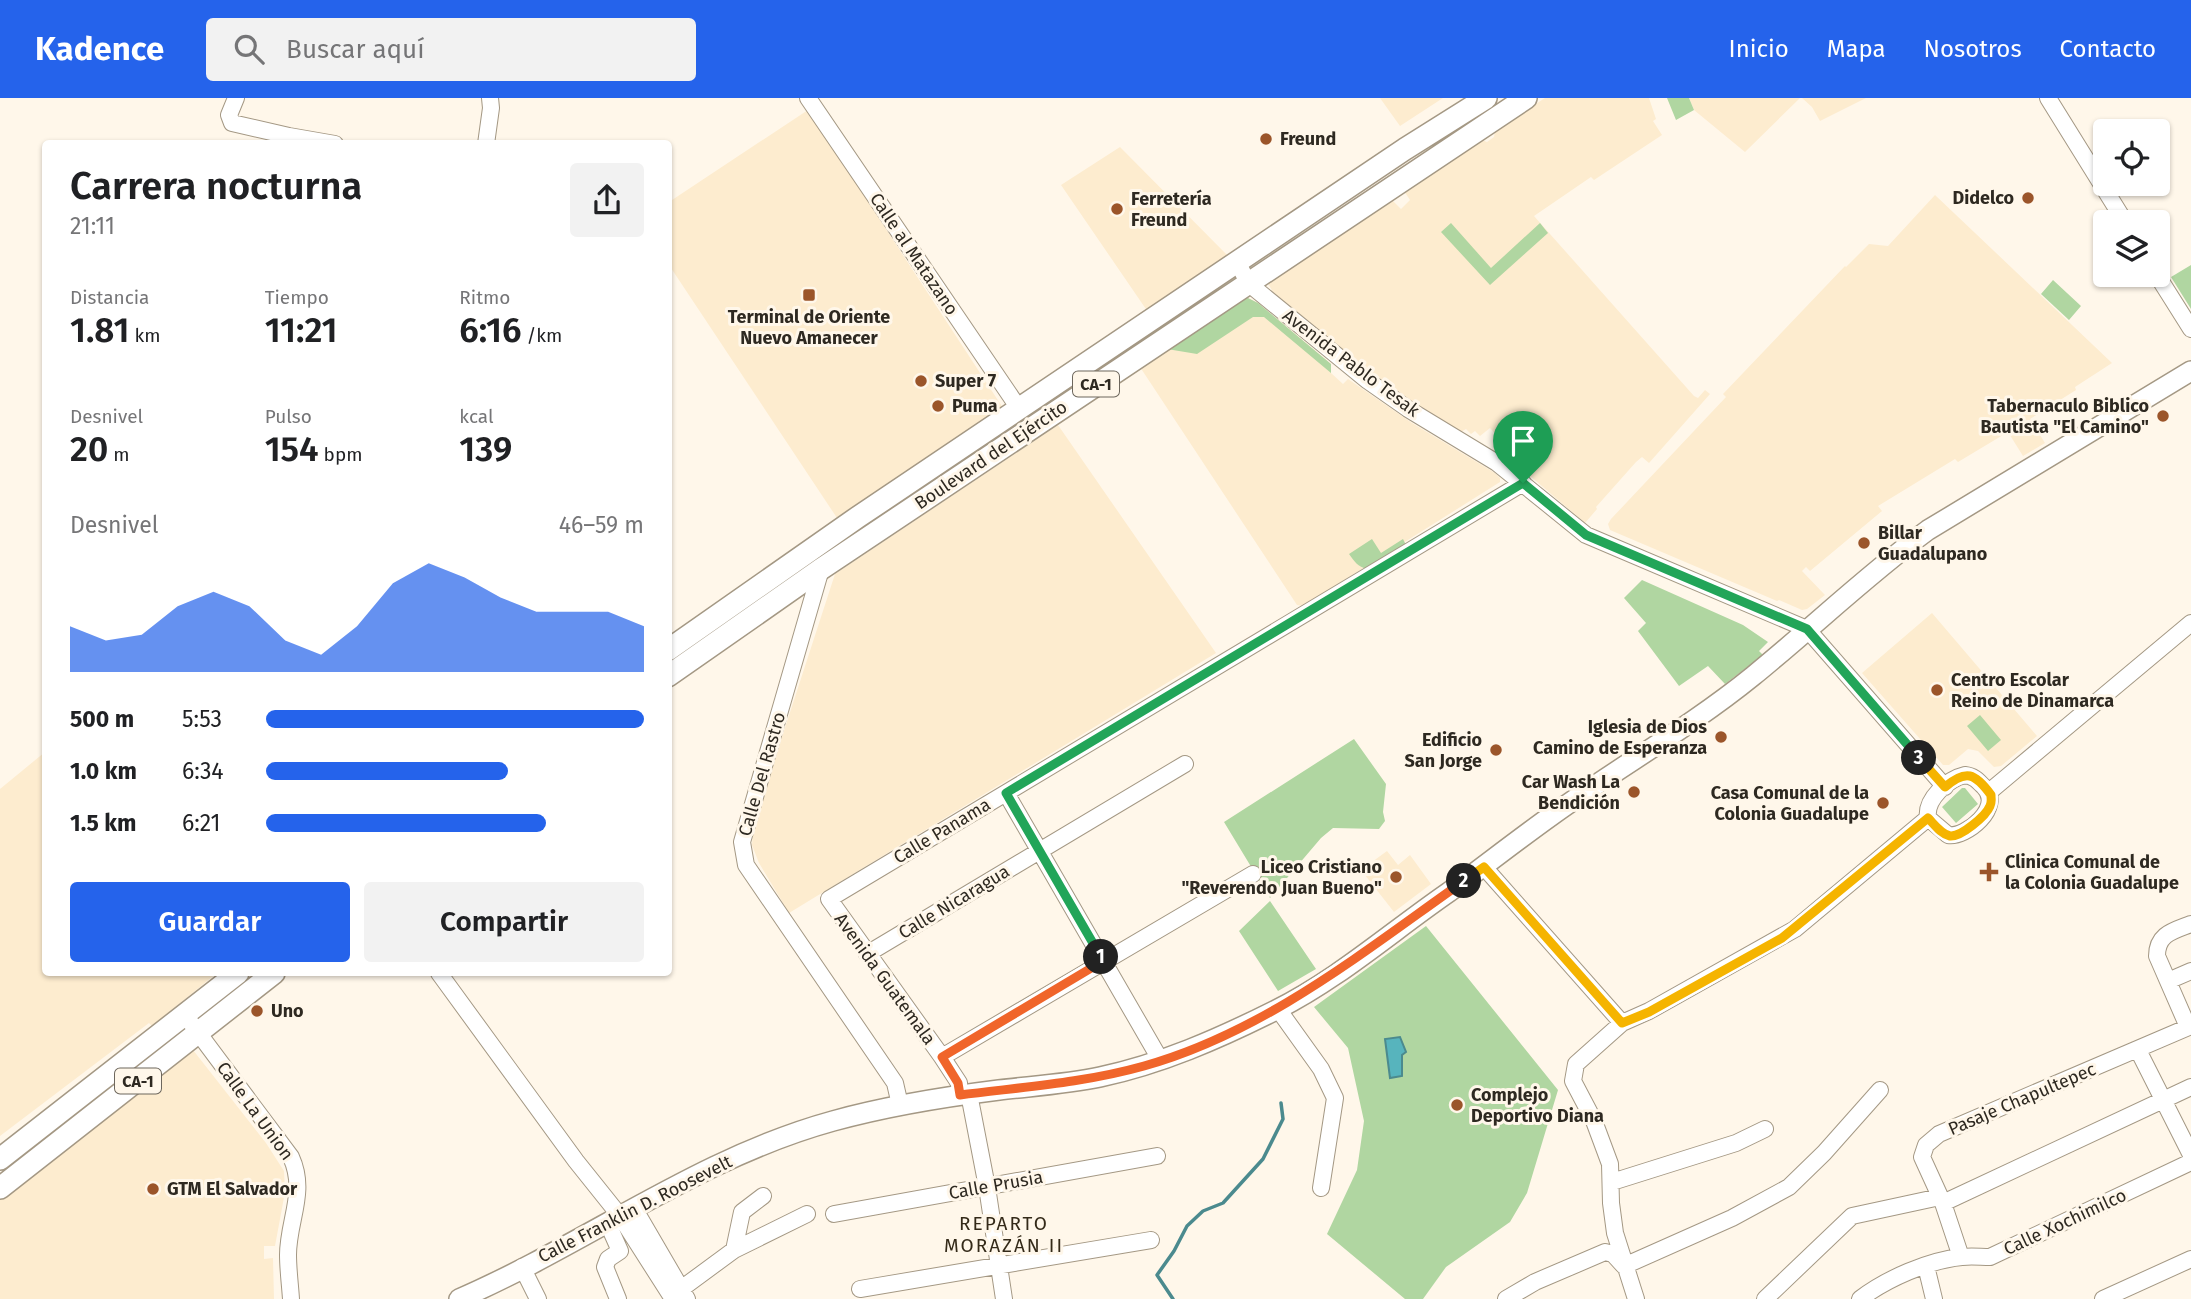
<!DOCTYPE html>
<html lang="es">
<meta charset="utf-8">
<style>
:root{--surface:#fff;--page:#f2f2f2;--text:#202124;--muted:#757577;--accent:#2563eb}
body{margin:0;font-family:"Fira Sans",sans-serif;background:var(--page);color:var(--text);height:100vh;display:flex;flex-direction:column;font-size:26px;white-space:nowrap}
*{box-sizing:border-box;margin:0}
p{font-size:23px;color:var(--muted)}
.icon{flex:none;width:38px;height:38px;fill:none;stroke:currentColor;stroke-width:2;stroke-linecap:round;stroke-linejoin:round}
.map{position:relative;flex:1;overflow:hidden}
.drawer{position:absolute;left:42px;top:42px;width:630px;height:836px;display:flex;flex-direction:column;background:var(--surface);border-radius:7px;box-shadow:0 2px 5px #0004}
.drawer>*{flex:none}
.fabs{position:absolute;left:2093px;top:21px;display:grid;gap:14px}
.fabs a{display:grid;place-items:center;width:77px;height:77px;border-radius:7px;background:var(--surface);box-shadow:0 2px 5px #0004;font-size:35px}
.pin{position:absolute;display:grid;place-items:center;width:60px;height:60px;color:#fff;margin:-72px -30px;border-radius:50% 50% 50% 0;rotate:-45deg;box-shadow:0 0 7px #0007}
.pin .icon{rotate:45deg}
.km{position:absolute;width:35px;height:35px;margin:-18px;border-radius:50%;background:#222;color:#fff;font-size:19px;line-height:35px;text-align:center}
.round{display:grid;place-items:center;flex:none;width:74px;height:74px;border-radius:7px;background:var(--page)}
.summary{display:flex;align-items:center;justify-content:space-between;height:119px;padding:0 28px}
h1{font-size:38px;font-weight:600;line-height:52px}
.figures{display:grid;grid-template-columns:repeat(3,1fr);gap:10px;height:119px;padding:7px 28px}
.figures div{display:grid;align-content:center}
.figures b{font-size:35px;font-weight:600}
.figures small{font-size:19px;font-weight:400}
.figures p{font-size:19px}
.chart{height:196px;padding:14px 28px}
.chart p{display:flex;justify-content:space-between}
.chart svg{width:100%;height:126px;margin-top:7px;fill:var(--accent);opacity:.7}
.primary-button{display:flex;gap:14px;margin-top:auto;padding:14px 28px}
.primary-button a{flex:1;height:80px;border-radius:7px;background:var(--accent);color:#fff;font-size:28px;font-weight:600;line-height:80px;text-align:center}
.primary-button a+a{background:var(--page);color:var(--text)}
ul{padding:0 28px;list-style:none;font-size:23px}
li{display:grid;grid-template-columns:112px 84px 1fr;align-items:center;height:52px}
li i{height:18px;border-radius:9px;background:var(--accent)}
header{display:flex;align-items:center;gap:42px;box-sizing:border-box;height:98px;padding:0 35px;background:var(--accent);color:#fff}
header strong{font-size:33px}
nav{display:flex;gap:38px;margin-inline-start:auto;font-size:24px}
.search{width:490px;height:63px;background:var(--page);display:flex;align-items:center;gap:18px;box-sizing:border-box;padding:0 24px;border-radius:7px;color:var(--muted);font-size:26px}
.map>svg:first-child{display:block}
.built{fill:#fdeccf}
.green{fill:#b0d6a1}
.water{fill:#57b4bd;stroke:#4b8a8e;stroke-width:2}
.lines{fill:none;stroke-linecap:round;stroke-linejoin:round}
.stream{stroke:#4b8a8e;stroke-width:3.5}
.minor-casing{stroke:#a49884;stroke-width:18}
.major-casing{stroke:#a49884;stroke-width:22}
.highway-casing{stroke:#a49884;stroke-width:24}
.minor{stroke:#fff;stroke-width:16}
.major{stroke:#fff;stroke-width:19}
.highway{stroke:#fff;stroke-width:21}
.split-1-casing{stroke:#fff;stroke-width:14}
.split-2-casing{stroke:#fff;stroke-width:14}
.split-3-casing{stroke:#fff;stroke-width:14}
.split-4-casing{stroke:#fff;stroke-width:14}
.split-1{stroke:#22a559;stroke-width:9}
.split-2{stroke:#f0652b;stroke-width:9}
.split-3{stroke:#f5b400;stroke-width:9}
.split-4{stroke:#22a559;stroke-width:9}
.poi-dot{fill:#9b552a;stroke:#fff7ea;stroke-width:2.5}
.labels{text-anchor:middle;stroke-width:6;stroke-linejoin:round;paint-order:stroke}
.shield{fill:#fff7ea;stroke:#6d675d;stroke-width:2}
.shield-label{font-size:16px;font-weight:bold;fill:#2e2921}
.poi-label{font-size:18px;font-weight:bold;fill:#2e2921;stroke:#fff7ea;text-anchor:start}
.street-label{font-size:18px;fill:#2e2921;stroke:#fff7ea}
.neighbourhood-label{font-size:19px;letter-spacing:2px;fill:#342a19;stroke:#fff7ea}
</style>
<header>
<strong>Kadence</strong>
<div class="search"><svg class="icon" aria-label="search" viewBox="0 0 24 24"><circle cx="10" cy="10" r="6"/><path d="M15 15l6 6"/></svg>Buscar aquí</div>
<nav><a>Inicio</a><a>Mapa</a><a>Nosotros</a><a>Contacto</a></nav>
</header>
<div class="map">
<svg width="2191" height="1201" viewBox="0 0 2191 1201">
<rect width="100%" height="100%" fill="#fff7ea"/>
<path class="built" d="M1380 0H1443L1400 28Z
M1545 0H1649L1656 21 1653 23 1662 37 1594 82 1591 79 1534 118 1694 298 1698 300 1705 292 1710 296 1649 365 1642 359 1636 364 1596 409 1597 411 1585 425 1502 354 1507 348 1490 330 1480 338 1475 333 1471 336 1466 331 1461 334 1408 301 1359 265 1273 194 1267 184 1392 102 1401 111 1410 102 1404 93 1482 42 1487 44 1494 39 1495 33Z
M1689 0H1800L1745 54 1694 12Z
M1802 0H1866L1820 23 1812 9Z
M808 12 1005 313 839 423 669 167V104Z
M1120 49 1232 162 1150 217 1061 87Z
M1935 97 2112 265 2075 289 2076 292 2030 321 2045 345 2023 358 2008 334 1958 364 1955 361 1878 408 1882 413 1810 473 1806 469 1802 473 1825 497 1807 511 1802 512 1779 502 1777 503 1610 432 1608 426 1611 421 1726 299 1723 296 1845 168 1846 169 1869 146 1888 148Z
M1248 200 1258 205 1331 266V275L1343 286 1348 281 1412 325 1495 375 1500 380V384L1303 508 1297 507 1140 269Z
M1058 327 1216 555 789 815 759 765 752 747 754 725 835 476Z
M1932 515 2037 638 2001 668 1994 669 1978 653 1968 651 1949 667H1943L1862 575Z
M45 654 46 875H217L152 928 149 925 0 1038V691Z
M1387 753 1398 767 1410 757 1431 786 1394 814 1361 772Z
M193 952 266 1045 284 1073 285 1094 275 1148H264V1161L273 1160 274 1201H0V1101L185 955Z"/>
<path class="green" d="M1667 0H1689L1694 12 1676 22Z
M1451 125 1491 170 1540 125 1548 135 1490 187 1441 134Z
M2191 167V211L2171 179Z
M2053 182 2081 208 2069 222 2041 196Z
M1248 200 1258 205 1331 266V275L1264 219H1253L1197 256 1167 251 1243 201Z
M1372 441 1381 455 1403 441 1406 447 1367 471C1358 469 1354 463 1349 456Z
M1642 482 1743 527 1768 544 1759 553 1763 557 1725 586 1708 568 1679 588 1638 533 1646 525 1624 500Z
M1980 617 2001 642 1988 653 1967 628Z
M1354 641 1386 686 1383 714 1385 723 1379 731 1333 730 1321 740 1270 800 1224 724Z
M1962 690H1965L1978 706 1956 725 1942 709Z
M1270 803 1316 871 1278 893 1239 833Z
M1426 828 1558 992 1527 1095 1510 1124 1446 1169 1423 1201H1405L1327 1136 1357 1072 1364 1023 1348 950 1314 909Z"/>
<path class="water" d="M1400 939 1406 954 1402 957V978L1390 980 1385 941Z"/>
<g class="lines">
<path class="stream" d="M1173 1201 1157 1177 1174 1153 1187 1128 1203 1113 1223 1105 1263 1061 1283 1021 1281 1005"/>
<g class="minor-casing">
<path id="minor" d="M236 0 229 17 232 25 289 38 335 46
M808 0 1020 312
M2048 0 2125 124
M486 46 491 10 490 0
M1238 165 1248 185 1368 283 1408 311 1497 365 1586 437 1807 531 1945 689
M2157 177 2191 231
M821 471 742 744 746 767 895 985 900 1007
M1965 677C1974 678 1978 683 1984 689 2004 709 1966 740 1948 737L1928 720C1925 701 1948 681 1965 677Z
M1989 694 2191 525
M1006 695 1161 963
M1484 769 1622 925
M867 856 1185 666
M439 875 576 1063 620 1118 673 1201
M2168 883 2191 873
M1278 911 1321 971 1335 1000 1321 1090
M185 917 291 1059C307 1094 288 1122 288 1157 288 1171 290 1186 291 1201
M2188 929 2157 858C2157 836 2173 833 2191 826
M2138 952 2191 1057
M942 959 1253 776
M969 996 987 1089 1004 1201
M960 997 959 985 942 959 829 801 1523 385
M1612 1084 1736 1045 1765 1031
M1943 1105 2191 989
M634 1110 687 1201
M834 1116 1157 1058
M608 1126 620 1153 608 1161 605 1169 618 1201
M734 1152 807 1116
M1961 1159 1943 1105 1922 1059 1926 1047 1939 1036 2191 928
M1926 1168 1934 1201
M522 1169 538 1201
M681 1191 734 1152 742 1114 763 1098
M860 1191 1151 1142
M1506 1201 1535 1184 1605 1154 1613 1156 1624 1168 1732 1120 1789 1089 1824 1055 1880 992
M1636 1201 1615 1135 1611 1105 1610 1066 1594 1023 1573 983 1576 966 1622 925 1649 913 1795 831 1928 720
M1765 1201 1852 1118 1940 1099
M1860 1201C1886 1181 1929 1162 1962 1159 1971 1158 1981 1159 1990 1159L2191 1064
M2103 1201 2191 1161"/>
</g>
<g class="major-casing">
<path id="major" d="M459 1201C586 1146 698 1060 833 1023 887 1008 943 999 999 992 1033 988 1067 986 1100 979 1161 966 1218 941 1274 913 1337 882 1391 834 1449 794 1483 769 1516 743 1551 718 1617 670 1689 630 1753 578 1812 530 1867 477 1928 432L2191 273"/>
</g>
<g class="highway-casing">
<path id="highway" d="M668 552 858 419 1405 51 1486 0
M668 578 821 471 1526 0
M0 1061 238 875
M0 1090 274 875"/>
</g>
<use href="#minor" class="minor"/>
<use href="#major" class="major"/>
<use href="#highway" class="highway"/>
</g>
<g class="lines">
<g class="split-1-casing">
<path id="split-1" d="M1101 859 1006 695 1523 385"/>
</g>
<g class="split-2-casing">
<path id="split-2" d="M1101 859 1103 863 942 959 958 985 960 997C1022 989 1084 985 1144 968 1265 934 1363 854 1464 783"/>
</g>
<g class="split-3-casing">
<path id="split-3" d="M1464 783 1484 769 1622 925 1649 914 1782 840 1928 720C1934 726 1941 736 1950 738 1961 739 1986 718 1990 708 1992 704 1991 702 1991 697 1975 675 1966 671 1945 689L1919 660"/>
</g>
<g class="split-4-casing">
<path id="split-4" d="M1523 385 1586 437 1807 531 1919 660"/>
</g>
<use href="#split-1" class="split-1"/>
<use href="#split-2" class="split-2"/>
<use href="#split-3" class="split-3"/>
<use href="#split-4" class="split-4"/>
</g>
<g class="poi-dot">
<circle cx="1266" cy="41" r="7"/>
<circle cx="2028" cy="100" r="7"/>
<circle cx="1117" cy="111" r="7"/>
<rect x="802" y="190" width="14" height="14" rx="3.5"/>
<circle cx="921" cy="283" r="7"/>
<circle cx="938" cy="308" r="7"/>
<circle cx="2163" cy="318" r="7"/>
<circle cx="1864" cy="445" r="7"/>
<circle cx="1937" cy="592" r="7"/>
<circle cx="1721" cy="639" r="7"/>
<circle cx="1496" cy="652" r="7"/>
<circle cx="1634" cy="694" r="7"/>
<circle cx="1883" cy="705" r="7"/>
<path d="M1985.5 763.5h7v7h7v7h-7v7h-7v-7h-7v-7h7z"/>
<circle cx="1396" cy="779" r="7"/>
<circle cx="257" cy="913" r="7"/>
<circle cx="1457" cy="1007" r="7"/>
<circle cx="153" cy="1091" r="7"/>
</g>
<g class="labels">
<g class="shield">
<rect x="1073" y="273.5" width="46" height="25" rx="5"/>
<rect x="115" y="970.5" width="46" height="25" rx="5"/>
</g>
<g class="shield-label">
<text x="1096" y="292">CA-1</text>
<text x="138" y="989">CA-1</text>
</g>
<g class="poi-label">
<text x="1280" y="47">Freund</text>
<text x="2014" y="106" text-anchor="end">Didelco</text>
<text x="1131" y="107">Ferretería<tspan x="1131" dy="21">Freund</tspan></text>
<text x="809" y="225" text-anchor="middle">Terminal de Oriente<tspan x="809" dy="21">Nuevo Amanecer</tspan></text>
<text x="935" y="289">Super 7</text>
<text x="952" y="314">Puma</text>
<text x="2149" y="314" text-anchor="end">Tabernaculo Biblico<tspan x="2149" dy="21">Bautista "El Camino"</tspan></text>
<text x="1878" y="441">Billar<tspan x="1878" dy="21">Guadalupano</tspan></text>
<text x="1951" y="588">Centro Escolar<tspan x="1951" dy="21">Reino de Dinamarca</tspan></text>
<text x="1707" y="635" text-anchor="end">Iglesia de Dios<tspan x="1707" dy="21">Camino de Esperanza</tspan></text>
<text x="1482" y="648" text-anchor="end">Edificio<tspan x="1482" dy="21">San Jorge</tspan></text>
<text x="1620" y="690" text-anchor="end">Car Wash La<tspan x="1620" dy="21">Bendición</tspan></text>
<text x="1869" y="701" text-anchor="end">Casa Comunal de la<tspan x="1869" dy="21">Colonia Guadalupe</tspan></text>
<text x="2005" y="770">Clinica Comunal de<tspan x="2005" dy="21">la Colonia Guadalupe</tspan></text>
<text x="1382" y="775" text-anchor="end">Liceo Cristiano<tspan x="1382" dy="21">"Reverendo Juan Bueno"</tspan></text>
<text x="271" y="919">Uno</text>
<text x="1471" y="1003">Complejo<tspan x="1471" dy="21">Deportivo Diana</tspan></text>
<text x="167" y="1097">GTM El Salvador</text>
</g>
<g class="street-label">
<text transform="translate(914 156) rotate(56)" y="6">Calle al Matazano</text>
<text transform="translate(1351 265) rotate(37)" y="6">Avenida Pablo Tesak</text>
<text transform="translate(991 357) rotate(-34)" y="6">Boulevard del Ejército</text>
<text transform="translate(762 676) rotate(-74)" y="6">Calle Del Rastro</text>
<text transform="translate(942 733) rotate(-31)" y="6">Calle Panama</text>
<text transform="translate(954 804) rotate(-31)" y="6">Calle Nicaragua</text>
<text transform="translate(885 881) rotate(54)" y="6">Avenida Guatemala</text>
<text transform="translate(2022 1001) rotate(-23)" y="6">Pasaje Chapultepec</text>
<text transform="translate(255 1013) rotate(54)" y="6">Calle La Union</text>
<text transform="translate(996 1087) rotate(-10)" y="6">Calle Prusia</text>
<text transform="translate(635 1111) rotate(-27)" y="6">Calle Franklin D. Roosevelt</text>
<text transform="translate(2065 1124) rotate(-25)" y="6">Calle Xochimilco</text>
</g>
<g class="neighbourhood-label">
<text x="1004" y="1132">REPARTO<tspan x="1004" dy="22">MORAZÁN II</tspan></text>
</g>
</g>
</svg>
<div class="fabs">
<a><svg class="icon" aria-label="locate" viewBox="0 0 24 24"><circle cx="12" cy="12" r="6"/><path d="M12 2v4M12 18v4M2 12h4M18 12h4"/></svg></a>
<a><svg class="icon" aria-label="layers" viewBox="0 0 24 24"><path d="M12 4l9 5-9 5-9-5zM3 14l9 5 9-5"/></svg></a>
</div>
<div class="pin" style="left:1523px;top:385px;background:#1e9e55"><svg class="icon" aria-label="arrive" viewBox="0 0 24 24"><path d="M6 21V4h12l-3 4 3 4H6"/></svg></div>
<b class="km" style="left:1101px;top:859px">1</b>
<b class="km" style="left:1464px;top:783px">2</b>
<b class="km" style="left:1919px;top:660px">3</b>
<section class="drawer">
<div class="summary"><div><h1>Carrera nocturna</h1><p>21:11</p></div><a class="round"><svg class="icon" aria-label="share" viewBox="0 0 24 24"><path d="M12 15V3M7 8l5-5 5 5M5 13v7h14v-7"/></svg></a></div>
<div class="figures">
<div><p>Distancia</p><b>1.81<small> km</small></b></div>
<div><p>Tiempo</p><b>11:21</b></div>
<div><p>Ritmo</p><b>6:16<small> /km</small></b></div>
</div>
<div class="figures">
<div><p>Desnivel</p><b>20<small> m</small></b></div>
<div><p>Pulso</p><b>154<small> bpm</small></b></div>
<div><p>kcal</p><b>139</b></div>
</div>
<div class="chart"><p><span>Desnivel</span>46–59 m</p>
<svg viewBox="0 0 160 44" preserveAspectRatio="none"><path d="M0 44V28L10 33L20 31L30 21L40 16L50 21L60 33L70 38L80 28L90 13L100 6L110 11L120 18L130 23L140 23L150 23L160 28V44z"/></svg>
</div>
<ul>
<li><b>500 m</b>5:53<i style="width:100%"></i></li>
<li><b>1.0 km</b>6:34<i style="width:64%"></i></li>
<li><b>1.5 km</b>6:21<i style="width:74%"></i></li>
</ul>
<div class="primary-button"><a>Guardar</a><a>Compartir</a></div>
</section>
</div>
